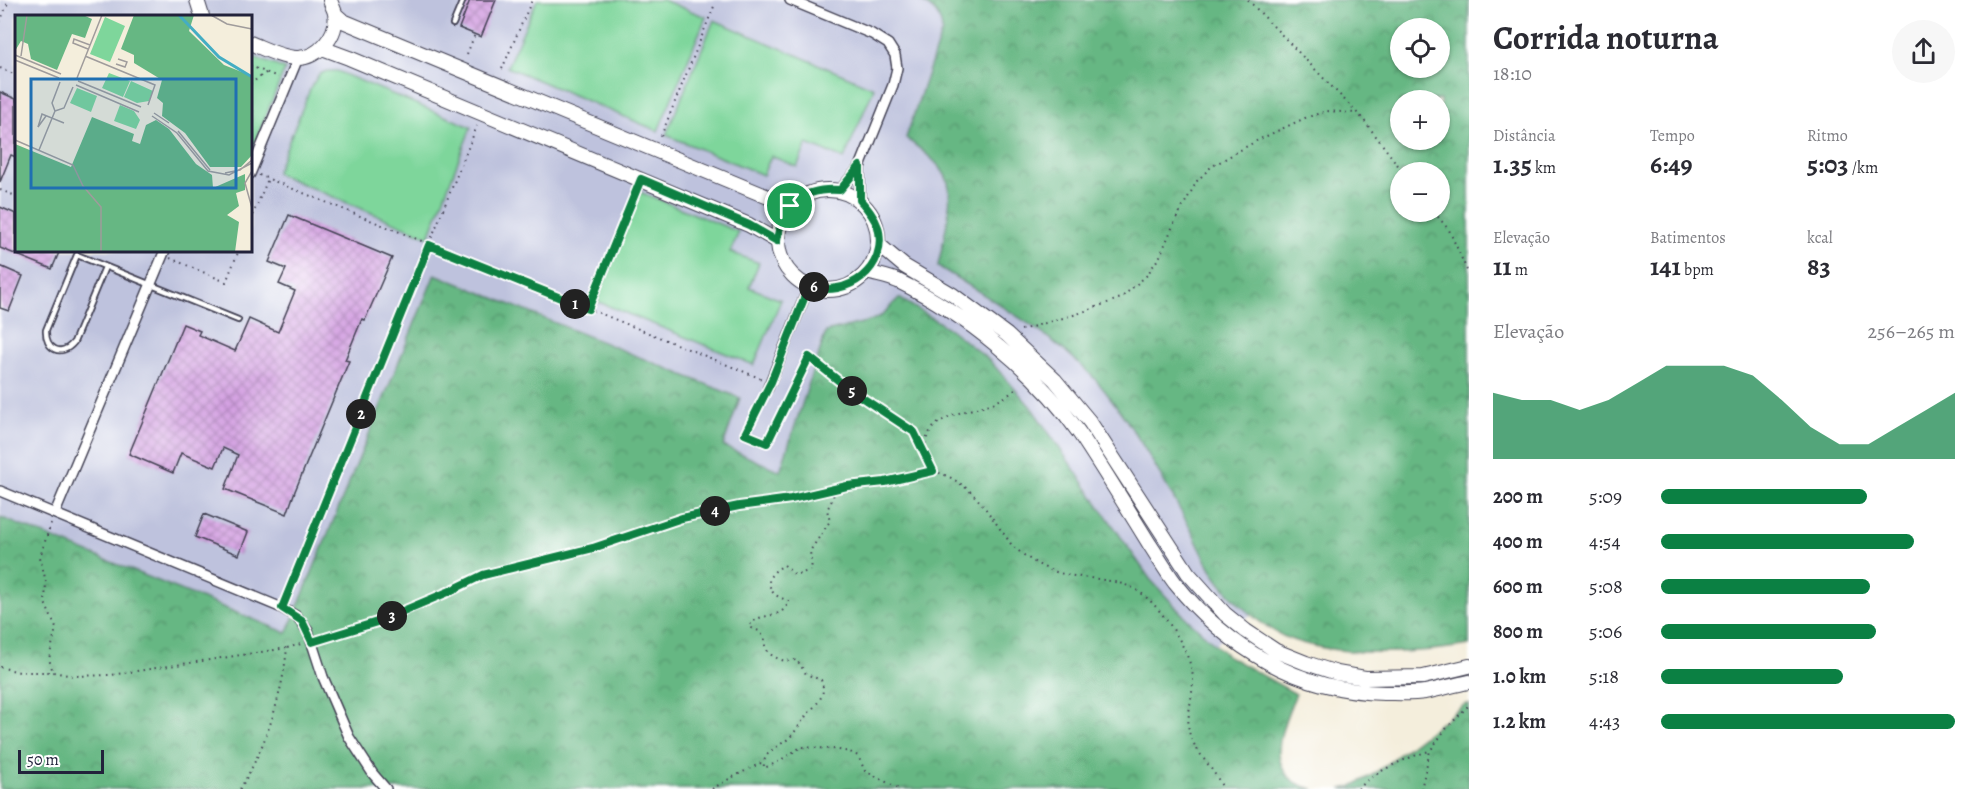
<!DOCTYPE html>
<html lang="pt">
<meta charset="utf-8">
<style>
:root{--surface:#fff;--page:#f7f7f7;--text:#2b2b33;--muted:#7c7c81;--accent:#0b8043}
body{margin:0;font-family:Alegreya,serif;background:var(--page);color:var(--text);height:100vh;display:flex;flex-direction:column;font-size:22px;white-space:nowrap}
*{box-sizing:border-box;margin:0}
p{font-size:20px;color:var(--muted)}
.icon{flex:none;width:33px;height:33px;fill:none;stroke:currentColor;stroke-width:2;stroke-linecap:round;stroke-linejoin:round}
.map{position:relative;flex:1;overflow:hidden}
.drawer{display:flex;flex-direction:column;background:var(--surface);width:510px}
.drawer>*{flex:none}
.tools{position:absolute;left:1390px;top:18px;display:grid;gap:12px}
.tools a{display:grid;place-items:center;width:60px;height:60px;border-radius:50%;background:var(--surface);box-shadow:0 2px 4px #0004;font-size:30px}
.scale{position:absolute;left:18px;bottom:15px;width:86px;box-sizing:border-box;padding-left:6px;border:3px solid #22223b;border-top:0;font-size:16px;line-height:21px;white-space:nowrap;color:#22223b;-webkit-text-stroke:4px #fff;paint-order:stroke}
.pin{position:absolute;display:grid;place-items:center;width:51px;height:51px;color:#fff;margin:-26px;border:3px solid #fff;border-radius:50%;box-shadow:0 2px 6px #0007}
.km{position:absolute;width:30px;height:30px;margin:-15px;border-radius:50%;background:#222;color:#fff;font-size:16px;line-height:30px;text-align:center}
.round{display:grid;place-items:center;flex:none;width:63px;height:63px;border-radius:32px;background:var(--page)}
.summary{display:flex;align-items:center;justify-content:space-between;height:102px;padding:0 24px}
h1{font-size:33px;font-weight:600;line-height:45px}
.stats{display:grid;grid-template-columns:repeat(3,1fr);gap:9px;height:102px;padding:6px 24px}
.stats div{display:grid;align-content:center}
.stats b{font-size:26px;font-weight:600}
.stats small{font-size:16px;font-weight:400}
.stats p{font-size:16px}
.chart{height:168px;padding:12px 24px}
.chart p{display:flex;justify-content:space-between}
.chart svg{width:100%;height:108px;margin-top:6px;fill:var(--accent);opacity:.7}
ul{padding:0 24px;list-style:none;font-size:20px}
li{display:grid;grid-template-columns:96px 72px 1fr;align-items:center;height:45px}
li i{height:15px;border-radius:8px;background:var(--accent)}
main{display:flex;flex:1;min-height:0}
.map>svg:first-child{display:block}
.industrial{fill:#bec2dd;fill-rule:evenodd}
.green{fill:#7ed69b;stroke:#507c6b;stroke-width:1.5}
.forest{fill:url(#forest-crowns);stroke:#446c5f;stroke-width:1.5;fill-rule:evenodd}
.building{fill:url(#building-cross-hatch)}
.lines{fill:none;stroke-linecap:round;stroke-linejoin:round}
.lane-casing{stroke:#424153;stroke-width:8}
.street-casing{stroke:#424153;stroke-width:12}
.secondary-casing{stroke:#424153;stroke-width:16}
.path{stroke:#424153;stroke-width:2;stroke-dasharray:1.5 4.5;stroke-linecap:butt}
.lane{stroke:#fff;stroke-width:4.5}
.street{stroke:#fff;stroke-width:9}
.secondary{stroke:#fff;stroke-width:14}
.route-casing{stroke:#fff;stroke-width:12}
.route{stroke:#0b8043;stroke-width:8}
.inset-river{fill:none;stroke:#44adc3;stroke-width:3}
.inset-road{fill:none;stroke:#a09c9c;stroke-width:1.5}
.view{fill:#1f6fb2;fill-opacity:0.15;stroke:#1f6fb2;stroke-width:3}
.inset-edge{fill:none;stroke:#22223b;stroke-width:3}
</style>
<main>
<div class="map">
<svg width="1469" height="789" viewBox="0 0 1469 789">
<defs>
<pattern id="forest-crowns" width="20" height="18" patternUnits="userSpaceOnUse" patternTransform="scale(1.5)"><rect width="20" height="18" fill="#66b783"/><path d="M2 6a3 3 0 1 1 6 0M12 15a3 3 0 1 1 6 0" fill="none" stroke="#54946c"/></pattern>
<pattern id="building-cross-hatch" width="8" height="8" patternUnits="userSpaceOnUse" patternTransform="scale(1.5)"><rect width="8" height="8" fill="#d39fe1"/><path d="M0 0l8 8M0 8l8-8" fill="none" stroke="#ab81b8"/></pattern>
</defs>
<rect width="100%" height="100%" fill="#fff"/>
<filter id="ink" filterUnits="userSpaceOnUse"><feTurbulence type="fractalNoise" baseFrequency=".0167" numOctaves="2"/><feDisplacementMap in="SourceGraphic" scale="12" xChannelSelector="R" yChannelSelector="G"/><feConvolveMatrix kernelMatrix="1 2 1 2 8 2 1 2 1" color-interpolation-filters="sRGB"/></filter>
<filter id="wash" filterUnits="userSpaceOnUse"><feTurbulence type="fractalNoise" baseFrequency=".008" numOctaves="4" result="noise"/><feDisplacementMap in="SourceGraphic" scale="24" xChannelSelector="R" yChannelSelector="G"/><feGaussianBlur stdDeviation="1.35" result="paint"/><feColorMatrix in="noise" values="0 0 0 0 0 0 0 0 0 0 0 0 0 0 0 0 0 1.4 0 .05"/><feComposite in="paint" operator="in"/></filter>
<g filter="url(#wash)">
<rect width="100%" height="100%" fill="#f4eedc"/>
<path class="industrial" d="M0 0H1085L1380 506 1089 751 391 789 0 730ZM16 16H250V250H16Z"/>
<path class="green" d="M537 0H663L706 17 658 131 507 67Z
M714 20 874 88 844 159 807 144 797 167 771 156 763 175 666 135Z
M251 56 285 69 251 152Z
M327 71H337L471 127 429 237 276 173 311 87 319 74Z
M640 192 739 232 730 252 759 263 749 287 781 300 754 365 596 301Z"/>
<path class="forest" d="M919 0H1469V645C1418 654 1333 658 1285 637 1263 627 1237 604 1222 585 1208 568 1199 545 1189 526 1163 479 1138 433 1105 391 1065 340 992 301 938 266 942 244 956 198 946 177 938 161 920 149 906 138L942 31C941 14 933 9 919 0ZM1401 28H1440V68H1401ZM1401 100H1440V140H1401ZM1401 172H1440V212H1401Z
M435 274 740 398 723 446 780 471 826 332 870 321 881 316 899 298 950 329 990 361 1031 407 1150 579 1185 617 1228 656 1296 694C1280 729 1261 778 1314 789H0V517L287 633Z
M1469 704V789H1341L1351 787 1372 775 1464 705Z"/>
<g id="blocks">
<path class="building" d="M470 0H496L481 37 459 28Z
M0 92 16 99V157L11 155 0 182Z
M0 207 16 214V250H60L52 269 0 248Z
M289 215 392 258 365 320 362 319 345 360 349 361 295 491 287 514 225 489 238 455 223 448 215 467 181 453 173 473 129 454 183 324 200 331 198 335 235 351 249 319 278 332 295 291 279 284 286 269 269 262Z
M0 266 23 276 9 311 0 308Z
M204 514 248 532 239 555 195 537Z"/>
</g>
</g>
<g filter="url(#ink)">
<use href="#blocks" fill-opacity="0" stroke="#424153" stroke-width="1.5"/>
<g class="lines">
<g class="lane-casing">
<path id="lane" d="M453 24 463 0
M105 267 74 342C61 358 45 349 46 330L77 255 238 320"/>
</g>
<g class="street-casing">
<path id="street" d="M790 0 872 34 888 44 895 55 897 68 893 85 860 167 840 190
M250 174 298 58
M860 200V167
M768 388 809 286
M0 491 282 608 296 616 308 631 323 677 349 737 373 774 386 789
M55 513 165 250"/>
</g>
<g class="secondary-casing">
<path id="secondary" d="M197 0 202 16
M335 14 343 21 790 206
M250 43C265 49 280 57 296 58 318 59 339 35 335 13 334 9 331 4 330 0
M322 48 349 58 749 225 777 241
M778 240a50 50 0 1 1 100 0a50 50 0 1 1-100 0Z
M879 245 904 266 953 295 1007 335 1055 380 1090 422 1188 573 1225 614 1246 631 1276 651 1306 663 1337 673 1365 678 1423 677 1469 666
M867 272C877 275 889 277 898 281 966 314 1037 372 1080 434 1104 470 1127 508 1150 545 1158 557 1166 571 1175 583 1227 648 1299 691 1384 693 1397 693 1412 694 1425 692 1440 689 1454 685 1469 682"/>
</g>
<path class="path" d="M1248 0 1363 119 1403 172
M0 22 9 0
M467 54 475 34
M250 66 278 77
M0 68 16 75
M502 69 532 0
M250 84 267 72
M661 136 715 4
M259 175 762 379
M0 190 16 196
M1434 212 1449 230 1469 275
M250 221 268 179
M170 258 226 282 239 250
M588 309 636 192
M1021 330 1077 314 1121 298 1147 275 1160 256 1176 219 1197 181 1211 167 1258 140 1305 118 1327 111 1356 113
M1015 390C1007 396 999 401 990 404 966 412 925 416 925 449 925 456 931 464 933 471 969 481 983 505 1003 533 1007 537 1009 543 1014 547 1024 556 1040 567 1053 571 1079 580 1106 576 1133 588 1158 600 1193 653 1193 680 1193 697 1185 720 1190 735 1197 755 1215 769 1223 789
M764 396 745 434 767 443 809 357 849 389 914 432 924 451
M834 489 833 498 827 510 830 521 810 551 812 570 795 575 784 565 776 570 769 578C769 594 776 596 789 601 781 623 759 609 749 627L759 631 765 638C763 650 770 656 782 660 786 662 793 660 797 660L806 674 821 680C828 696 815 705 806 716 800 723 796 732 789 738 778 748 762 751 764 768L776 763 801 747 833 749 850 752 858 756 865 771 900 789
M51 523 40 557 46 582 45 603 56 628 49 659 53 672
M285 599 477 126
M321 639 377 622 448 593 483 575 593 548 682 518 739 505 791 499 847 486 885 482 933 471
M0 667 19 672H53L73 676 111 675 287 648
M240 789C266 746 282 697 287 648L301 644
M712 789 727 780 763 762
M1358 789C1377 770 1404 759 1429 751
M1421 789 1430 751 1445 730 1469 705"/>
<use href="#lane" class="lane"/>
<use href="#street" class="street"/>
<use href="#secondary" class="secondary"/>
</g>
</g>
<g class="lines" filter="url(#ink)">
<g class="route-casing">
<path id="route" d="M860 166V200C867 208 874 216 878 227 889 268 847 299 809 286L771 382 745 434 767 443 809 357 849 389 914 432 933 471 885 482 847 486 791 499 739 506 682 518 593 548 483 575 448 592 377 622 312 642 302 621 282 608 429 245 588 309 641 179 749 225 777 241C782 204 804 187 840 190Z"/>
</g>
<use href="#route" class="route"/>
</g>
<g transform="translate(15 15)">
<rect width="237" height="237" fill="#f4eedc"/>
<path d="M90 2 110 11 95 47 75 39ZM94 58 115 66 108 82 87 73ZM116 66 138 76 134 86 122 88 109 82ZM62 73 82 81 76 97 55 88ZM105 90 119 96 125 105 121 114 99 106Z" fill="#7ed69b"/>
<path d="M0 0H68L77 4 70 23 57 19 42 55 16 44 13 29 6 26 0 36ZM119 0H179L174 16 209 50 237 61V140L226 152H195L170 118 147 101 148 88 142 83 147 65 119 48V40L106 34ZM77 102 119 119 117 126 125 129 131 110 141 105 154 114 181 149 197 160 198 173 230 159V175L221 178 224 191 212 200 224 207 220 237H0V129L56 152Z" fill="#66b783"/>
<path class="inset-river" d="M164 0 204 42 237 62"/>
<path class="inset-road" d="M196 0 212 9 237 14M73 34 58 28 59 24 75 30M0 40 46 59M6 41 12 0M70 41 140 70 133 90M0 45 44 63M101 49 110 52 112 47 103 44M62 63 87 0M63 66 126 92M45 67 37 88 40 96 49 93 58 72M61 70 124 97M139 98 154 108M31 101 23 112 27 99 49 108M137 101 162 118 193 156 214 160 237 148M163 116 195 155M0 125 58 150 68 171 86 192V237M24 135 40 96M237 156 230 168 237 193M210 158 225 155 237 145"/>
<path class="view" d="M16 64H221V173H16Z"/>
<rect width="237" height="237" class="inset-edge"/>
</g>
</svg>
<div class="tools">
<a><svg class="icon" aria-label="locate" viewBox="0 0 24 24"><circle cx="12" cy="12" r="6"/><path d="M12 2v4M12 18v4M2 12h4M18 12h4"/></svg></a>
<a>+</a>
<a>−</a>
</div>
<div class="scale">50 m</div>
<div class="pin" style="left:790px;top:206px;background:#1e9e55"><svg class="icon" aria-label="arrive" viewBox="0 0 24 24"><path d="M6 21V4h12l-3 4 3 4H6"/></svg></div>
<b class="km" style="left:575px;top:304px">1</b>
<b class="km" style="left:361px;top:414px">2</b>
<b class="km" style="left:392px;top:616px">3</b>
<b class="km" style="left:715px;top:511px">4</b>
<b class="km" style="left:852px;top:391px">5</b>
<b class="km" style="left:814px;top:287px">6</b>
</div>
<section class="drawer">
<div class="summary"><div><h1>Corrida noturna</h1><p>18:10</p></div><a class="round"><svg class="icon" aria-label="share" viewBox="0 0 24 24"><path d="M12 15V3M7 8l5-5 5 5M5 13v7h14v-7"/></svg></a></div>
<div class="stats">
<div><p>Distância</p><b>1.35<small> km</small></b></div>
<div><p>Tempo</p><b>6:49</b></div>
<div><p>Ritmo</p><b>5:03<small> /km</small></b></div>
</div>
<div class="stats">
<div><p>Elevação</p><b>11<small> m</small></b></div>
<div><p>Batimentos</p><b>141<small> bpm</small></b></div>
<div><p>kcal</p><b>83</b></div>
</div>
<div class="chart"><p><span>Elevação</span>256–265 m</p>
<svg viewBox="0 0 160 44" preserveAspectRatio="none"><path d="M0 44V17L10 20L20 20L30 24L40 20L50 13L60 6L70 6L80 6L90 10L100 20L110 31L120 38L130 38L140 31L150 24L160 17V44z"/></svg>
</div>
<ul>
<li><b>200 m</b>5:09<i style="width:70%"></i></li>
<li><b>400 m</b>4:54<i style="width:86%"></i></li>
<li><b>600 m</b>5:08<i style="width:71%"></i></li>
<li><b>800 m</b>5:06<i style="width:73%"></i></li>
<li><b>1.0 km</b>5:18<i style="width:62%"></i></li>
<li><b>1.2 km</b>4:43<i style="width:100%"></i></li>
</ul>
</section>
</main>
